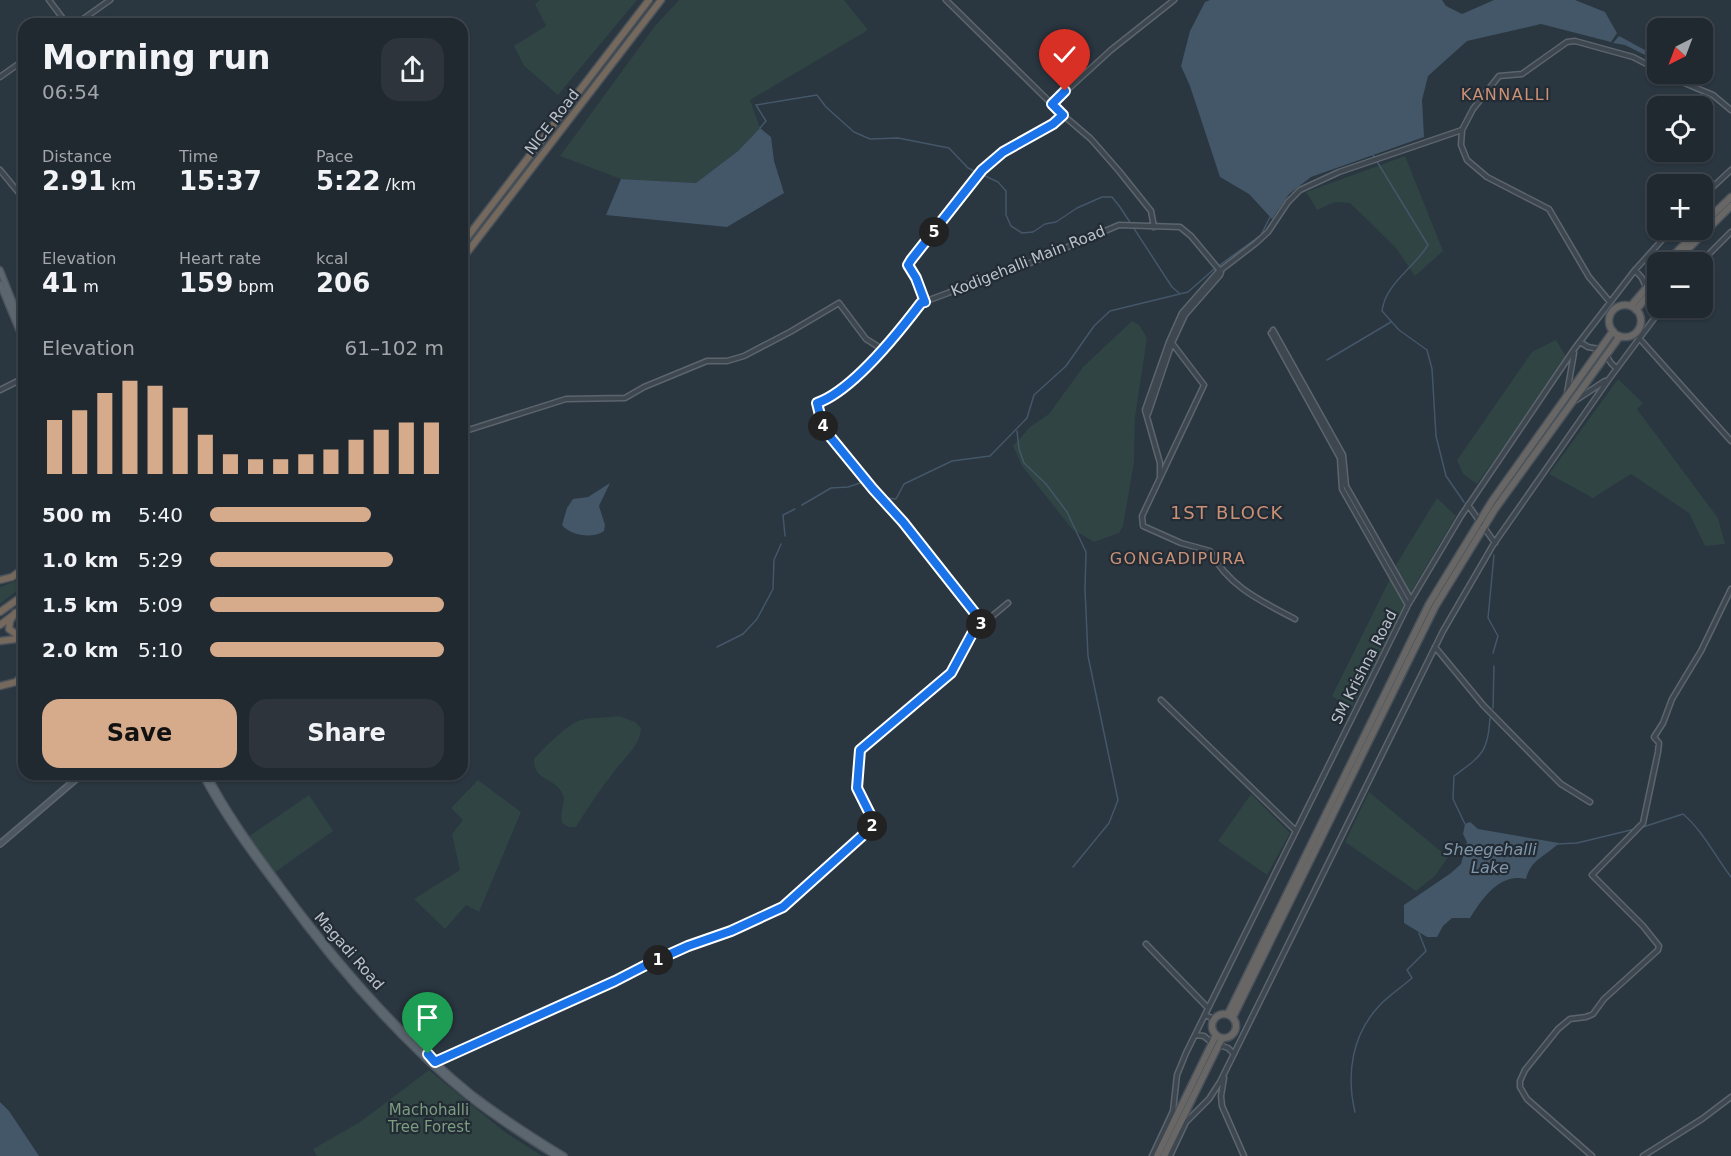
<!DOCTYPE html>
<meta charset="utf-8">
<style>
:root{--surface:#202830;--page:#2d343c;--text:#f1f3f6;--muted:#a2a6ab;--line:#3d444c;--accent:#d6ab8b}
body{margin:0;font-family:"DejaVu Sans",sans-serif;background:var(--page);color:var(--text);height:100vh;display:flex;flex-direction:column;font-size:22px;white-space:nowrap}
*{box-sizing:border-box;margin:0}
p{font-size:20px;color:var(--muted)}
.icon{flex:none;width:33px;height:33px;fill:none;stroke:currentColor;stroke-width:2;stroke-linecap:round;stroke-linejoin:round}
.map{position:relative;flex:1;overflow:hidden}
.sheet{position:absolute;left:18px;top:18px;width:450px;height:762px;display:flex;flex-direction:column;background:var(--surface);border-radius:18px;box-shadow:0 2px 4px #0004,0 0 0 2px var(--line)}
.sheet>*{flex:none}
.needle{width:39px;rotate:222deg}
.controls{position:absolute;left:1647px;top:18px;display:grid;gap:12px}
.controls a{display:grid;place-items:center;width:66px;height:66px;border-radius:12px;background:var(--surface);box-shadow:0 2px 4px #0004,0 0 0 2px var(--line);font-size:30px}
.pin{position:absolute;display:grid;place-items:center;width:51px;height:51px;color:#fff;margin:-62px -26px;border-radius:50% 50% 50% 0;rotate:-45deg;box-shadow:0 0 6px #0007}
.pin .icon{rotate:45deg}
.km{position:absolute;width:30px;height:30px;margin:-15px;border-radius:50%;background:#222;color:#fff;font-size:16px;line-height:30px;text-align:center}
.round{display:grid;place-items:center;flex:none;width:63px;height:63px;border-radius:18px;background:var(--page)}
.summary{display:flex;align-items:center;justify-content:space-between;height:102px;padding:0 24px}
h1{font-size:33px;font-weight:700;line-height:45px}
.metrics{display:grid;grid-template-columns:repeat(3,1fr);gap:9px;height:102px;padding:6px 24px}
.metrics div{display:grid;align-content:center}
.metrics b{font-size:26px;font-weight:700}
.metrics small{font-size:16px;font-weight:400}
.metrics p{font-size:16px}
.chart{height:168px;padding:12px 24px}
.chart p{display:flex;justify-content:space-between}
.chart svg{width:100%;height:108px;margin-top:6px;stroke:var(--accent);stroke-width:6}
.button{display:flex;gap:12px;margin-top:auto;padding:12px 24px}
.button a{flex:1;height:69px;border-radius:18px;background:var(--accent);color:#111;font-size:24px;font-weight:700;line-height:69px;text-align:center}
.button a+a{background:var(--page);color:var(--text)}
ul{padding:0 24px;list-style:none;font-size:20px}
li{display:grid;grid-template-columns:96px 72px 1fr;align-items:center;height:45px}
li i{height:15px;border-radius:8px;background:var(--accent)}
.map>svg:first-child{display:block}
.green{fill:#2f4443}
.water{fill:#445768}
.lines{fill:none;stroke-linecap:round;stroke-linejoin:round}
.stream{stroke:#445768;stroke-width:1.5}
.tertiary-casing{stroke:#5c656d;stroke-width:7}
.secondary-casing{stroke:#5c656d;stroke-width:8}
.primary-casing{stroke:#4b535c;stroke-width:8}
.trunk-casing{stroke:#49525a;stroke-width:9}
.motorway-casing{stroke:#49525a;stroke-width:9}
.tertiary{stroke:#3e4750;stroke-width:4}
.secondary{stroke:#4d5762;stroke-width:4.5}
.primary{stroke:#5c666f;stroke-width:5}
.trunk{stroke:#686766;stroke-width:6}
.motorway{stroke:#75685c;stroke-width:6}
.route-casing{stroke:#fff;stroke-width:12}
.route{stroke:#1a73e8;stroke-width:8}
.labels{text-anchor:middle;stroke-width:4.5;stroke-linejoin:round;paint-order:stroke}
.street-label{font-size:15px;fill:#bbc2ca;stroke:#232c35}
.park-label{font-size:15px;fill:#7c9d80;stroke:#232c35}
.neighbourhood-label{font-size:16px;letter-spacing:1.5px;fill:#ca9176;stroke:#232c35}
.water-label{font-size:16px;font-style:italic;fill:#8096a9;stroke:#232c35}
.quarter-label{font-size:18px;letter-spacing:1.5px;fill:#ca9176;stroke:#232c35}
</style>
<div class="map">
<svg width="1731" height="1156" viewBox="0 0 1731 1156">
<rect width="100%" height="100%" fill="#2a3640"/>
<path class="green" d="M540 0H637L558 95 524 66 514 46 546 26 535 4Z
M679 0H844L868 30 750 100 760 128 738 151 696 183 621 179 560 156 655 26Z
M1405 156 1443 251 1415 276 1396 248 1350 203 1335 202 1317 210 1306 192Z
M1132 321 1139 325 1147 338 1135 417 1134 462 1123 526 1119 533 1094 542 1072 529 1022 466 1013 446 1030 427 1049 414 1083 367Z
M1556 340 1567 358 1477 484 1463 474 1457 460 1532 352Z
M1618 379 1643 403 1637 409 1718 518 1725 544 1705 546 1689 513 1631 474 1593 498 1549 474Z
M1437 498 1456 516 1410 594 1394 568Z
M24 578V585L0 604V587Z
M1390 579 1405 605 1351 710 1332 696Z
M619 716 635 722 641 728C641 745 623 759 614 772 600 789 588 808 576 827H569L562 823C559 812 566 802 563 795 556 777 533 782 534 759 543 749 568 723 581 720 590 717 608 718 619 716Z
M478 780 521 812 479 912 466 905 445 929 414 899 460 870 452 834 463 820 451 808Z
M1369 792 1448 857 1435 876 1416 891 1345 842Z
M1251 794 1290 833 1267 875 1218 841Z
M309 795 333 831 274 873 248 837Z
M429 1070 506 1133 542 1156H317L313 1149 360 1122Z"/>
<path class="water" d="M1210 0H1442L1446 6 1462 14 1494 0H1575L1605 12 1617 33 1611 42 1541 24 1467 41 1428 76 1422 100 1424 137 1311 177 1289 194 1272 219 1249 194 1220 177 1190 86 1181 66 1190 31 1205 2Z
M1619 36 1654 55 1653 59 1625 45 1613 43Z
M760 128 771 137 774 161 784 193 727 227 606 215 621 179 696 183 738 151Z
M610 483 599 506 605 525 604 531C593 539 571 536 562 525L567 508 573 499 588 497Z
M1470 822 1478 829 1559 843C1545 857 1531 859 1526 879 1499 873 1483 898 1470 918H1452L1443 926 1437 937H1427L1404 923V905L1451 873 1461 864 1467 842 1463 834 1465 824Z
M0 1102 9 1111 39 1156H0Z"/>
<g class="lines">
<path class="stream" d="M760 128 766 121 756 105 817 95 826 107 854 132 870 139 898 138 949 148 968 168 998 182 1006 191V215L1011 226 1022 233 1033 232 1045 224 1056 222 1077 208 1102 197H1112L1120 207 1172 287 1179 293
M1373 155 1428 245C1415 267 1385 284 1382 311L1399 330 1427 350 1432 369 1436 436 1446 476 1464 502
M1327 360 1391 322
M1017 431 1019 449 1024 463 1046 484 1067 512 1086 552 1085 589 1088 656 1118 800 1109 823 1073 867
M869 480 886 498 896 499 904 484 952 461 990 456 1027 418 1034 395 1066 366 1094 326 1110 311 1188 292 1213 270 1261 235 1270 217
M802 505 831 488 848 487 863 482
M785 536 783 515 795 509
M717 647 743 634 757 619 773 589 774 560 781 544
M1493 653 1498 636 1488 618 1494 555
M1493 708 1494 666
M1465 824 1453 799 1454 776C1481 756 1488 753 1490 718
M1640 828 1683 814C1703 831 1715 856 1731 877
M1557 844 1577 843 1635 829
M1355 1112C1346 1074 1352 1035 1379 1006 1389 995 1401 988 1412 978L1407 970 1426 951 1419 933"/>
<g class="tertiary-casing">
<path id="tertiary" d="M49 0 67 24
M76 24 110 0
M1663 74 1713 95 1731 110
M0 77 24 60
M1052 104 1111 50 1174 0
M1063 115 1091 139 1119 171 1151 211 1154 227
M1462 130 1461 145 1467 160 1487 177 1549 209 1589 277 1610 302
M0 170 24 199
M1702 197 1731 170
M1701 262 1731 232
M1635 270 1642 278 1646 287
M925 302 916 278 908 265 911 260 982 170 1003 152 1053 124 1063 115 946 0
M1273 330 1343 455 1346 486 1411 600
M1271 333 1340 458 1342 489 1408 605
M1639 338 1731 441
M1580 342 1588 347 1599 349
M1172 343 1204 385 1142 516 1143 526 1181 543 1210 551C1229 587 1261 601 1295 619
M882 349 837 392 817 403 822 423 828 434 873 489 903 522 983 622
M1606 355 1611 363 1616 368
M0 390 24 378
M1567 393 1574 353
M1576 400 1605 381
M1148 414 1172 343 1185 315 1220 275 1221 272
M462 432 566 399 625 398 644 387 707 361H727L744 356 790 332 839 303 866 339 882 349 898 333 921 303 948 293 979 279 1016 269 1119 225 1180 227 1191 236 1221 272
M1160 477V463L1145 410 1169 342 1182 313 1217 273 1256 243 1268 232 1288 202 1300 190 1339 172 1462 130 1473 109 1499 76 1522 74 1567 42 1575 41 1633 57 1658 70
M1468 505 1495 543
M1435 647 1483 705 1540 763 1561 784 1590 802
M1161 700 1296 831
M1146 944 1208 1008
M1205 1015 1214 1019
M1195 1035 1204 1036 1212 1043
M1219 1045 1228 1048 1234 1054
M435 1062 615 982 680 950 731 931 782 907 872 827 873 820 857 788 860 750 951 673 973 632 1008 603
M1224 1078 1221 1096 1222 1106 1244 1156
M1152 1156 1173 1111 1177 1075 1186 1053 1408 605 1461 516 1575 348 1635 270 1671 230
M1170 1156 1186 1122 1209 1099 1220 1082 1443 631 1493 545 1609 379 1662 308
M1592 1156 1527 1099 1520 1087V1081L1525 1070 1558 1029 1570 1019 1586 1017 1593 1014 1604 999 1658 950 1659 946 1643 926 1592 875 1643 823 1658 752 1659 743 1654 737 1663 723 1672 699 1701 651 1731 589
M1643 1156 1702 1119 1731 1097"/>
</g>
<g class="secondary-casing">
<path id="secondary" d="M0 844 82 774"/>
</g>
<g class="primary-casing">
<path id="primary" d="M0 270 24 330
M0 284 24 342
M202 774C224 816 252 854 281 892 335 966 398 1039 469 1097 497 1119 527 1138 556 1156
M207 774C228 815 255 851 282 888 336 961 402 1038 473 1095 502 1117 533 1137 564 1156"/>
</g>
<g class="trunk-casing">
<path id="trunk" d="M1702 225 1731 197
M1667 262 1698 230
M1675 262 1731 206
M1609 321a16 16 0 1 1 32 0a16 16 0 1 1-32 0Z
M1631 306 1658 274
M1636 310 1658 284
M1212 1026a12 12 0 1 1 24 0a12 12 0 1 1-24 0Z
M1228 1014 1429 604 1492 501 1613 331
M1233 1017 1435 607 1495 509 1620 336
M1157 1156 1216 1035
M1164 1156 1222 1038"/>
</g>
<g class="motorway-casing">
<path id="motorway" d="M462 244 649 0
M462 259 661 0
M0 580 12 577 24 568
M0 612 24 595
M15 613 10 621 9 629 16 634 24 629
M0 625 24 607
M0 641 16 639 24 635
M0 686 16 682 24 674"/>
</g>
<use href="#tertiary" class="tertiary"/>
<use href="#secondary" class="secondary"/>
<use href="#primary" class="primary"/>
<use href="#trunk" class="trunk"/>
<use href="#motorway" class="motorway"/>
</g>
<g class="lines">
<g class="route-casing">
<path id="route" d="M428 1054 435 1062 615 981 648 964 688 946 731 931 783 907 872 827 873 820 857 788 860 750 951 673 973 632 982 622 903 522 873 489 828 434 822 423 817 403C852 391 899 332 921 303L925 302 916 278 908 265 911 260 982 170 1003 152 1053 124 1063 115 1052 104 1065 91"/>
</g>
<use href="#route" class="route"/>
</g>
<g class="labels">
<g class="street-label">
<text transform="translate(552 122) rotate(-52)" y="5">NICE Road</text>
<text transform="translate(1028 261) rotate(-22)" y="5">Kodigehalli Main Road</text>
<text transform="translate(1364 667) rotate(-63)" y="5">SM Krishna Road</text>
<text transform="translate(349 951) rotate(49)" y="5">Magadi Road</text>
</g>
<g class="park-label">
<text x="429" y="1115">Machohalli<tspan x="429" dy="17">Tree Forest</tspan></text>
</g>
<g class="neighbourhood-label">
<text x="1506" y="100">KANNALLI</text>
<text x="1178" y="564">GONGADIPURA</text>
</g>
<g class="water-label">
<text x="1490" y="855">Sheegehalli<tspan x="1490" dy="18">Lake</tspan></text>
</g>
<g class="quarter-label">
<text x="1227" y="519">1ST BLOCK</text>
</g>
</g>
</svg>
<div class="controls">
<a><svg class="needle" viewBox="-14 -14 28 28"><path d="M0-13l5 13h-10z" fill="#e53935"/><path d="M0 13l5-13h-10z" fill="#a2a6ab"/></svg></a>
<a><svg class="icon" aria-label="locate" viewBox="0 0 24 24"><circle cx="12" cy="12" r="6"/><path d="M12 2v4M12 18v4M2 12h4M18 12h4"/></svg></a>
<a>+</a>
<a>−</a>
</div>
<div class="pin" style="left:428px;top:1054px;background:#1e9e55"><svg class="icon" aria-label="arrive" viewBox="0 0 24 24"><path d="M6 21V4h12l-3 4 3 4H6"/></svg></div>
<div class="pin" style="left:1065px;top:91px;background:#d93025"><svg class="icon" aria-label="check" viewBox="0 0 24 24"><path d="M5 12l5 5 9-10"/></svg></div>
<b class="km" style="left:658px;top:960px">1</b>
<b class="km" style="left:872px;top:826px">2</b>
<b class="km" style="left:981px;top:624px">3</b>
<b class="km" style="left:823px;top:426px">4</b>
<b class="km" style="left:934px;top:232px">5</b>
<section class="sheet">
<div class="summary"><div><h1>Morning run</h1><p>06:54</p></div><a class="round"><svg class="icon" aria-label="share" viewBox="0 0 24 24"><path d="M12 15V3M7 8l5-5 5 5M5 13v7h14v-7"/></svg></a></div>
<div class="metrics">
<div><p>Distance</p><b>2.91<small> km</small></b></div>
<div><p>Time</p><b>15:37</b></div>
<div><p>Pace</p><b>5:22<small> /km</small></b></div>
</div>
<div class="metrics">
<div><p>Elevation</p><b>41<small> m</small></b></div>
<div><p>Heart rate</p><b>159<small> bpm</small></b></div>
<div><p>kcal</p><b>206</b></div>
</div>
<div class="chart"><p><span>Elevation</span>61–102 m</p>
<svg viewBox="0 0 160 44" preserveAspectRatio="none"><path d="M5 44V22M15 44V18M25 44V11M35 44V6M45 44V8M55 44V17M65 44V28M75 44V36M85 44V38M95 44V38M105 44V36M115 44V34M125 44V30M135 44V26M145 44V23M155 44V23"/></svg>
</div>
<ul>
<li><b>500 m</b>5:40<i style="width:69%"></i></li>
<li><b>1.0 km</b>5:29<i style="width:78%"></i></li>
<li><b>1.5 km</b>5:09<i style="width:100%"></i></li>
<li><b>2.0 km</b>5:10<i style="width:100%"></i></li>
</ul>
<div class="button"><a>Save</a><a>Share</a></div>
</section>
</div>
